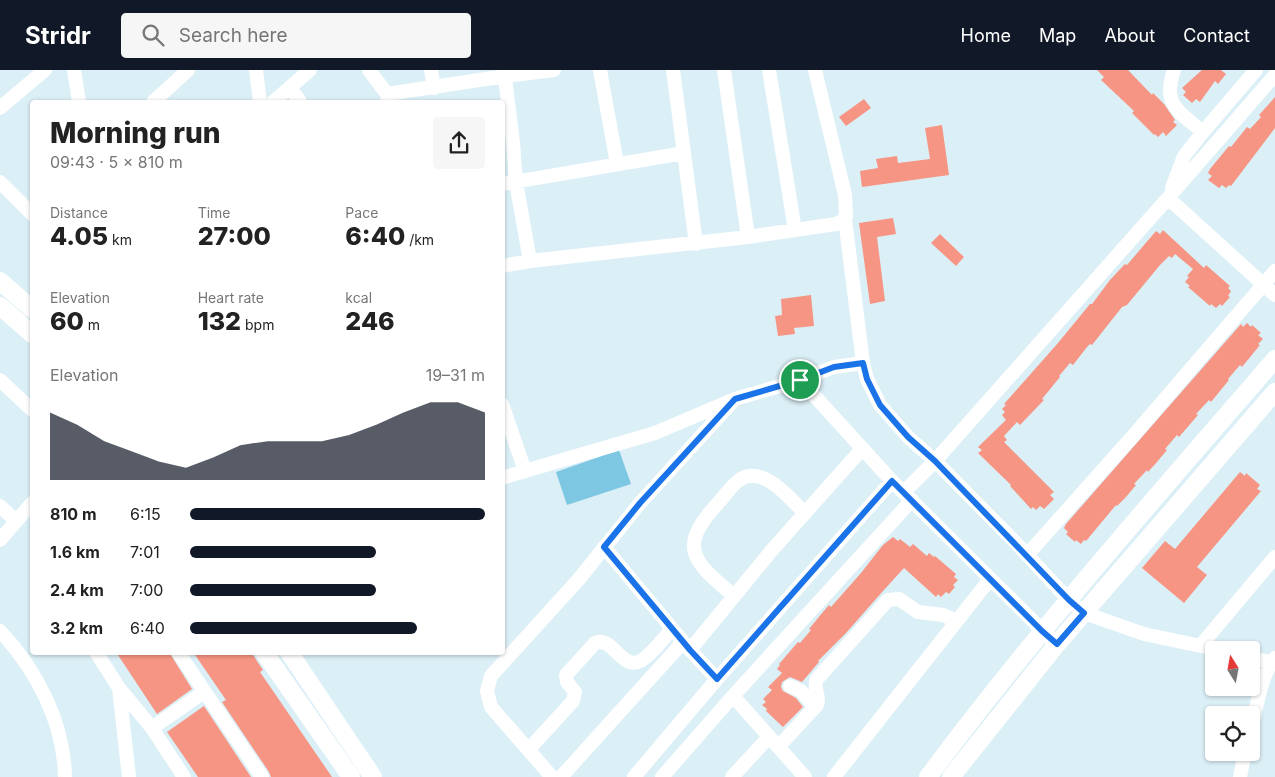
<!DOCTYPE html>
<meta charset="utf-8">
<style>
:root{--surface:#fff;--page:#f6f6f6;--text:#222;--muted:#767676;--accent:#111827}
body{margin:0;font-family:Inter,sans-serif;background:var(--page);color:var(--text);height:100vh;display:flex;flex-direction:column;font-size:19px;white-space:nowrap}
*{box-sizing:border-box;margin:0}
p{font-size:16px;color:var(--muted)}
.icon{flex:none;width:28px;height:28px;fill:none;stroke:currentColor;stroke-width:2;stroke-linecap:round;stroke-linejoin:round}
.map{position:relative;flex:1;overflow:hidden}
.panel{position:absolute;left:30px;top:30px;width:475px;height:555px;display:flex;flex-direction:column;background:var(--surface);border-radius:5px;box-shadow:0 1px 4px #0004}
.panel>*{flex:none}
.needle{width:32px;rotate:349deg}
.controls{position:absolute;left:1205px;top:571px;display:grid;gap:10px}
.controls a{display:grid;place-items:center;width:55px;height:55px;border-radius:5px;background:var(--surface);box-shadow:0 1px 4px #0004;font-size:25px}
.pin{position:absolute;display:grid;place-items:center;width:42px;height:42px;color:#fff;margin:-21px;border:2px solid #fff;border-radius:50%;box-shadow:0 1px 5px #0007}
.round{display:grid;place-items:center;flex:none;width:52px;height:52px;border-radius:5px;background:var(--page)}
.summary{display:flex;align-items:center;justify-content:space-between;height:85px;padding:0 20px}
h1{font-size:28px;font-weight:800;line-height:38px}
.stats{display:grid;grid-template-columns:repeat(3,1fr);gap:8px;height:85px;padding:5px 20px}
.stats div{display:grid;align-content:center}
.stats b{font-size:25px;font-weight:800}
.stats small{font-size:14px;font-weight:400}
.stats p{font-size:14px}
.chart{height:140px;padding:10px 20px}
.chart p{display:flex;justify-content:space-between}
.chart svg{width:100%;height:90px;margin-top:5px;fill:var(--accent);opacity:.7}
ul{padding:0 20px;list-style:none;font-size:16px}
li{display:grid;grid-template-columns:80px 60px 1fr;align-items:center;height:38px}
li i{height:12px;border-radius:6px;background:var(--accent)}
header{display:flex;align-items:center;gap:30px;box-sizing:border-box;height:70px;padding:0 25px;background:var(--accent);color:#fff}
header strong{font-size:24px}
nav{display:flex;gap:28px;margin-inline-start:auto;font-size:18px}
.search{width:350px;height:45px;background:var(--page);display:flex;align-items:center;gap:12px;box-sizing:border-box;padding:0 18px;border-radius:5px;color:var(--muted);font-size:19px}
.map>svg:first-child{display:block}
.green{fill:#7dc7e2}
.building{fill:#f69583}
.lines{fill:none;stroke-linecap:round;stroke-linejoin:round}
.minor{stroke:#fff;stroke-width:14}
.major{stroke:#fff;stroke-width:18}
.route-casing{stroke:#fff;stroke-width:10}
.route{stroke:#1a73e8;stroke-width:6}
</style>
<header>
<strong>Stridr</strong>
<div class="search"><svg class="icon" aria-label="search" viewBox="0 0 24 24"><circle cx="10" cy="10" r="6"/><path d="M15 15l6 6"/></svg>Search here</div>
<nav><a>Home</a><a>Map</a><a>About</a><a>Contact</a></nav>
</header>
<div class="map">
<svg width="1275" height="707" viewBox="0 0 1275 707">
<rect width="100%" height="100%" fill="#dbeff6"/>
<path class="green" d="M619 380 631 414 567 435 556 402Z"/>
<path class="building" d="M1097 0H1128L1152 25 1153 23 1164 34 1175 50 1173 52 1177 55 1166 66 1163 62 1158 67 1155 64 1154 65 1132 43 1134 41 1101 10 1104 7Z
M1202 0H1221L1226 4 1218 14 1215 11 1200 32 1196 29 1192 33 1183 25 1186 22 1182 18Z
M1275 27V58L1231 116 1229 115 1226 118 1222 115 1219 118 1208 110 1212 106 1208 103 1210 99 1229 76 1231 77 1247 57 1250 59 1261 47 1259 45Z
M864 29 871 38 846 56 839 47Z
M942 55 949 105 862 117 860 101 878 98 876 89 897 86 898 93 930 89 925 58Z
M893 148 896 164 877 167 885 231 870 234 859 153Z
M1163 160 1204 198 1206 195 1230 216 1228 218 1231 221 1228 226 1230 227 1222 236 1220 234 1216 238 1211 234 1210 236 1188 217 1190 216 1185 212 1189 207 1187 206 1193 199 1175 184 1172 188 1169 186 1160 195 1127 235 1122 237 1092 275 1090 274 1087 277 1073 295 1070 293 1059 306 1060 307 1042 329 1044 330 1020 355 1017 352 1004 366 1007 370 1004 372 1054 422 1050 425 1054 429 1044 439 1040 436 1036 440 1033 437 1031 439 1010 416 1011 415 978 383 982 380 978 377 1006 350 1002 345 1005 342 1002 339 1006 335 1004 334 1058 273 1090 234H1092L1110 210 1125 194 1127 195 1156 161 1160 164Z
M940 164 964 187 956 196 931 173Z
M811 225 814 256 794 258 795 264 778 266 775 246 782 245 781 229Z
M1247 253 1251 257 1252 255 1261 263 1258 265 1263 269 1258 274 1260 275 1242 297 1240 295 1228 309 1229 310 1211 332 1209 330 1196 344 1198 345 1179 367 1177 365 1165 379 1167 380 1157 392 1148 402 1147 400 1134 414 1136 415 1126 427 1117 436 1116 435 1086 471 1084 470 1081 474 1076 470 1075 472 1066 464 1068 462 1064 458 1066 454 1241 254 1243 257Z
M1240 402 1245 406 1246 403 1260 415 1257 419 1261 421 1197 497 1207 505 1184 533 1142 498 1165 471 1175 479Z
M893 467 898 471 900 469 910 477 913 474 927 486 929 483 934 487 935 486 956 504 954 507 958 510 953 515 955 517 949 524 946 522 941 527 938 524 936 527 904 498 883 521 846 563 818 591 819 592 802 612 790 607 782 612 781 617 783 621 796 628 803 637 783 657 766 641 767 639 762 635 766 632 763 629 772 620 768 617 782 603 777 599 780 595 779 594 798 572 800 573 811 560 809 559 823 542 829 535 831 537 861 503 883 475Z
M116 582H169L192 619 157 644Z
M193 582H251L263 600 260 602 332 707H271L269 702 222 632 226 630Z
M204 636 251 707H198L167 662Z"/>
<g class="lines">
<path class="minor" d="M74 0 79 32
M256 0 260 32
M369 0 387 24
M431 0 434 18
M504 0 513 73 516 112 530 191
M600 0 617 94
M673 0 696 174
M724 0 748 167
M769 0 795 160
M1174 0C1162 35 1178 41 1203 62
M290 17 300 32
M153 32 188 0
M273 32 310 0
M388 32 387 24 505 6 554 0
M0 38 45 0
M0 112 32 144
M502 114 684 83
M1172 118 1184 86 1203 62 1256 0
M1168 128 1275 5
M845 149 863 293 867 309 880 335 908 367 935 391 1015 472 1069 530 1084 543 1144 564 1220 580
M502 196 530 191 748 167 836 154 842 151 846 147 845 125 815 0
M0 310 32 340
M800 310 892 411 1050 568
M502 334 525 401 502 408
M525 401 655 363 735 329 800 310 834 297 863 293
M904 422 935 391 1168 128 1275 225
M0 436 16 451
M0 470 32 433
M604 477 690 580 717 609
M1027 485 1133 366 1275 201
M734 526C691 490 677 477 720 431 728 422 736 408 749 406 770 403 791 430 805 443
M0 561C37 600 64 653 65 707
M1201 575 1275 487
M690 580 772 480 862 379
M96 582 119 618 129 707
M178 582 262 707
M1251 588 1275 593
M790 616 801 621 815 637
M119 618 152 658 184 707
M733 626 805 707
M152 658 204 622
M1251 658C1257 637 1261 604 1275 588
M778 677 817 635C821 625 812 619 817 609L888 530 899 529 918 542 943 545 957 551
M529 679 573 631 575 622 567 612 566 605 595 573C613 565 622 603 642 590 653 583 663 569 672 559
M552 707 491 637 487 621 491 606 579 509 640 433 735 329
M561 707 683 572
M634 707 717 609 892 411
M662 707 733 626 912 430
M732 707 769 667
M834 707 990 509
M1240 707 1245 682"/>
<path class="major" d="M0 211 32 239
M0 236 32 264
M264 582 351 707
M289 582 373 707
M928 707C1036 562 1157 426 1275 289
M951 707 1057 574 1275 322"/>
</g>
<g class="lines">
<g class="route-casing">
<path id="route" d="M863 293 867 309 880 335 908 367 935 391 1069 530 1084 543 1057 574 1042 561 892 411 717 609 690 580 604 477 640 433 735 329 800 310 834 297Z"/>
</g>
<use href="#route" class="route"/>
</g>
</svg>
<div class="controls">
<a><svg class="needle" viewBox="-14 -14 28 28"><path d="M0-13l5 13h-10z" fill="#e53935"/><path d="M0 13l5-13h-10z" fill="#767676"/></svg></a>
<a><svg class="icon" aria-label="locate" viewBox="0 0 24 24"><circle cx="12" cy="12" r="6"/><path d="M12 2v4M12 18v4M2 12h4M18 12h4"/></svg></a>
</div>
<div class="pin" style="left:800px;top:310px;background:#1e9e55"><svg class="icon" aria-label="arrive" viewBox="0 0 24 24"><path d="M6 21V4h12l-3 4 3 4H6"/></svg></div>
<section class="panel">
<div class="summary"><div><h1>Morning run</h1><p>09:43 · 5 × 810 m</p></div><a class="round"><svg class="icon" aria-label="share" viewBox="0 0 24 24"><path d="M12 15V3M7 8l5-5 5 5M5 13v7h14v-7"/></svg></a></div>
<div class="stats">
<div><p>Distance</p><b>4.05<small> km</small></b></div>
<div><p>Time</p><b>27:00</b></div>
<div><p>Pace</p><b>6:40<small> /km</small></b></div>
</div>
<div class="stats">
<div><p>Elevation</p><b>60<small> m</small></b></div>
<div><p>Heart rate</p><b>132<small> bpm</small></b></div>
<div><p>kcal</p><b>246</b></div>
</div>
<div class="chart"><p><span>Elevation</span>19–31 m</p>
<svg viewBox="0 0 160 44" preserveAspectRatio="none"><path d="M0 44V11L10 17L20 25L30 30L40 35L50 38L60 33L70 27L80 25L90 25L100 25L110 22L120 17L130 11L140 6L150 6L160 11V44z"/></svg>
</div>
<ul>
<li><b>810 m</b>6:15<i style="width:100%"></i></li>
<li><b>1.6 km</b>7:01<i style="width:63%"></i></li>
<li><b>2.4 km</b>7:00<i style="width:63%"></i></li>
<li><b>3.2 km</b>6:40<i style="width:77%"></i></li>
</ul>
</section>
</div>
